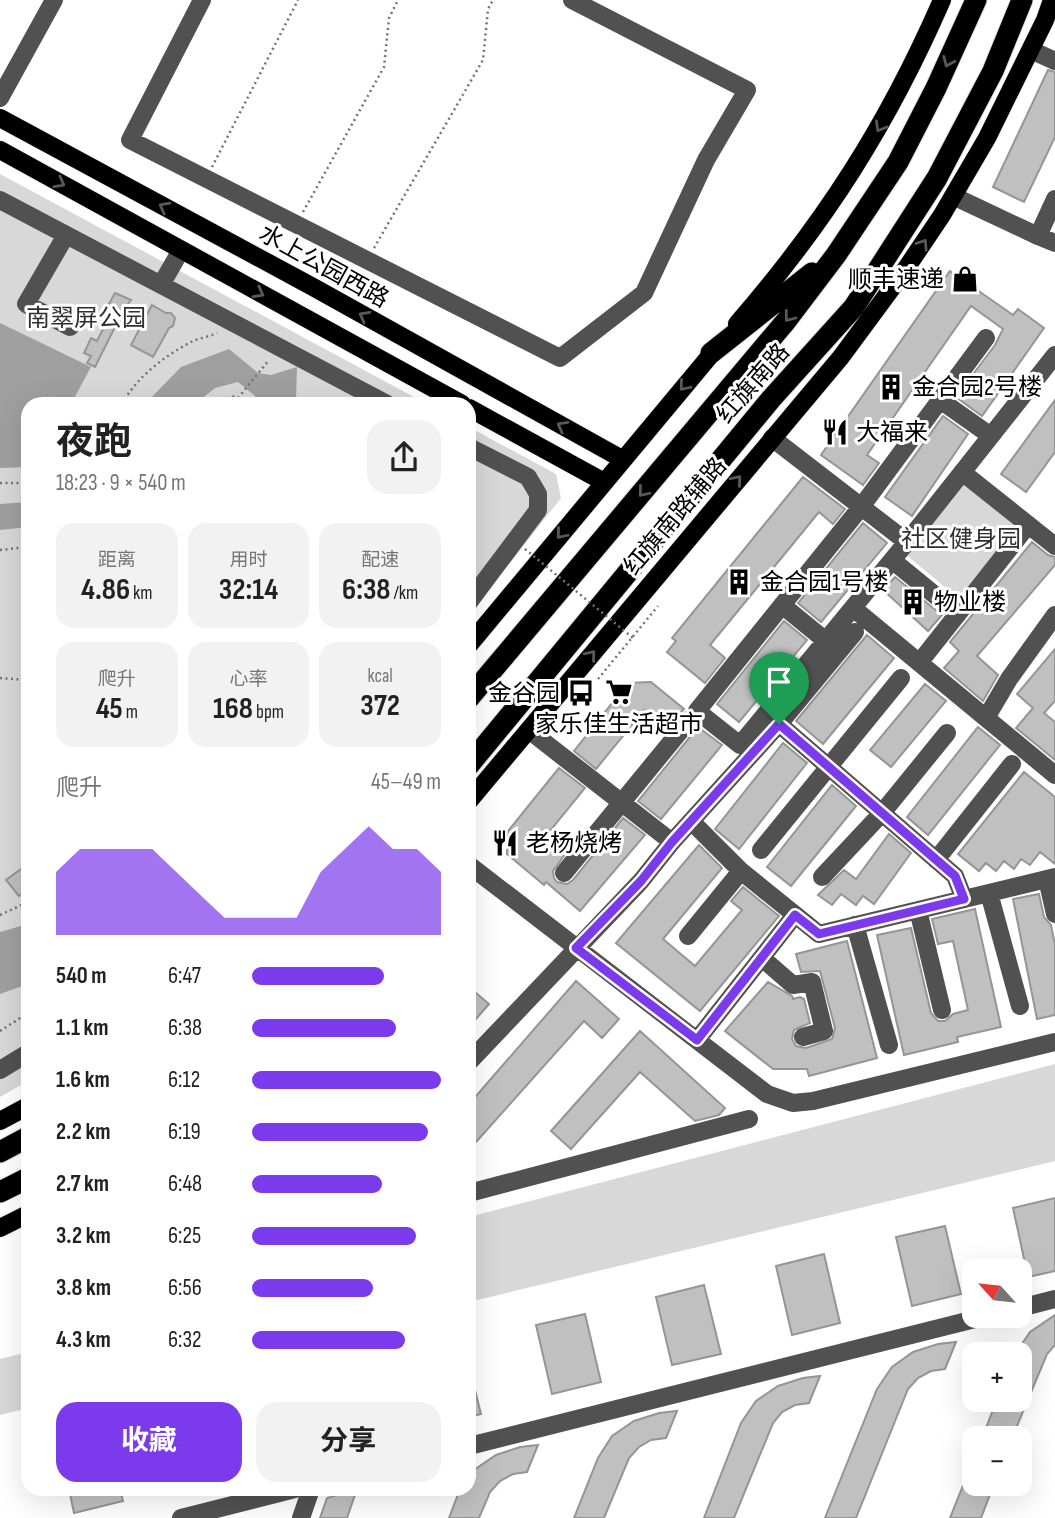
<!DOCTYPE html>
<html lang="zh">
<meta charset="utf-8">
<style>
:root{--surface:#fff;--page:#f2f2f2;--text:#222;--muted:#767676;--accent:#7c3aed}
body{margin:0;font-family:"Sofia Sans Condensed","Noto Sans SC",sans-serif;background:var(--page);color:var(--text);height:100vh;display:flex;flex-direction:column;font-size:26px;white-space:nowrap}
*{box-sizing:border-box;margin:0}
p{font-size:23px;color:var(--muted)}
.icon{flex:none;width:38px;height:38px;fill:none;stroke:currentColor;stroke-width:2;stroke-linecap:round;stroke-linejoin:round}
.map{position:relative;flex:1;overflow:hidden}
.drawer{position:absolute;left:21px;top:397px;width:455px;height:1099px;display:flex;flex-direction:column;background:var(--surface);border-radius:21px;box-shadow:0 7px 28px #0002}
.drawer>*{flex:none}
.needle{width:46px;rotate:297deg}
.fabs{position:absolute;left:962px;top:1258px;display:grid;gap:14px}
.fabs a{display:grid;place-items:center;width:70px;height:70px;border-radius:14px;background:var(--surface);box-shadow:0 7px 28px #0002;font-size:35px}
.pin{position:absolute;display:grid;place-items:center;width:60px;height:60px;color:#fff;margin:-72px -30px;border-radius:50% 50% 50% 0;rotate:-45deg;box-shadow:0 0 7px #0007}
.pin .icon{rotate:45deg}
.round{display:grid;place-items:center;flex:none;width:74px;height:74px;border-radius:21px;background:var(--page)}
.head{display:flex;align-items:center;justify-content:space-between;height:119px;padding:0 35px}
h1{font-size:38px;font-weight:700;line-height:52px}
.figures{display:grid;grid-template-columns:repeat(3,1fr);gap:10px;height:119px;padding:7px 35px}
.figures div{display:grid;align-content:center;border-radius:18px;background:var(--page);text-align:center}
.figures b{font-size:30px;font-weight:700}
.figures small{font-size:19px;font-weight:400}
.figures p{font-size:19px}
.chart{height:196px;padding:14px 35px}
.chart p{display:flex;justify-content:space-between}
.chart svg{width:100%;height:126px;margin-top:7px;fill:var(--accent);opacity:.7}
.action{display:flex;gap:14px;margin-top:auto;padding:14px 35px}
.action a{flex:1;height:80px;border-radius:21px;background:var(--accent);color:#fff;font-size:28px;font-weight:700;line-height:80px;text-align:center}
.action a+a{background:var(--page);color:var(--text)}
ul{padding:0 35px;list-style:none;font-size:23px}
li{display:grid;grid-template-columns:112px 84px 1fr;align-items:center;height:52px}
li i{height:18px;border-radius:9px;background:var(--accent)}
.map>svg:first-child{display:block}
.green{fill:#d8d8d8}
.water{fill:#9f9f9f}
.building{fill:#c0c0c0;stroke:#959595;stroke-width:2}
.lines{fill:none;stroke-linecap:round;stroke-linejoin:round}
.major-casing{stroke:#dbdbdb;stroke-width:19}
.highway-casing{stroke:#dbdbdb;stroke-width:23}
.path{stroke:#737373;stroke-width:2.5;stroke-dasharray:2 3.5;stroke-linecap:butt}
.minor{stroke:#515151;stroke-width:18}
.major{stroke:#000;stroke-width:18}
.highway{stroke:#000;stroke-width:21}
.path-bridge{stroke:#737373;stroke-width:2.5;stroke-dasharray:2 3.5;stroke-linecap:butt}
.oneway{stroke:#595959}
.route-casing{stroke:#fff;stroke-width:14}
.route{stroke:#7c3aed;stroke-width:9}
.labels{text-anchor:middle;stroke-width:6;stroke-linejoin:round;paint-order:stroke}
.street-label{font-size:24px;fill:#000;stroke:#fff}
.poi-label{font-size:24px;fill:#000;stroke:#fff;text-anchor:start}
.park-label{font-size:24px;fill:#2f2f2f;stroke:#fff}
</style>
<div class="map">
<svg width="1055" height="1518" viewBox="0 0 1055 1518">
<rect width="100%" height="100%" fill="#fff"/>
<path class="green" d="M0 174 427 404H28V1081L0 1097Z
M469 427 556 474 561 498 469 615Z
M964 481 1018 526 958 598 904 553Z
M1055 1064V1161L469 1302V1217Z
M28 1352V1408L0 1415V1359Z"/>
<path class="water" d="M0 323 91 367 71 404H28V467L0 468Z
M229 349 258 373 271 375 297 367 296 399 298 404H257L255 396 238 382 215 388 195 404H145L181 367Z
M28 502V527L0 530V504Z
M28 924V984L0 994V932Z"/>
<path class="building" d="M1048 70 1055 72V137L1024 202 993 187Z
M950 271 1013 315 1018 309 1044 328 982 416 956 397 995 345 1003 329 971 306 867 455 879 463 863 485 821 455Z
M115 293 131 300 123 311 95 367 87 363 91 356 84 353 91 338 97 341 107 321 101 318Z
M152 305 166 313H171L175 318 173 326 169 328 153 357 131 345Z
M1055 400V452L1026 492 1001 474Z
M943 416 968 434 912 516 885 497Z
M803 477 845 509 833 524 819 512 710 645 725 658 705 683 667 652 676 641 672 638Z
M863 523 887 543 821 622 798 603Z
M1032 542 1048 555 1055 557V565L977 656 998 675 983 701 944 668 959 651 950 642Z
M895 577 942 615 928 631 883 590Z
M784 621 807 640 739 722 717 704Z
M867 635 894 658 823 744 796 721Z
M1055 649V701L1044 713 1055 722V760L1016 728 1033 708 1017 694Z
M651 682 684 709 667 729 644 710 596 769 574 751 628 683Z
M925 684 946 701 891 767 870 750Z
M698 727 722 745 661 819 638 801Z
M978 727 1000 745 928 835 907 817Z
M783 743 807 763 739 849 715 829Z
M559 768 585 788 549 832 569 849 553 871 554 878 557 882 567 884 573 880 623 818 645 835 580 911 546 882 544 885 507 854 508 831Z
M1024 772 1055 797V864L1040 852 1030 865 1021 859 1014 869 1004 861 996 871 986 863 979 871 958 854Z
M832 785 856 806 791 886 767 867Z
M889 834 911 853 874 904 863 896 856 905 841 894 832 905 818 895 844 870 856 879Z
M699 845 722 868 663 939 695 966 742 910 731 901 743 887 779 916 700 1011 616 943Z
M28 864V889L19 896 6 880Z
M1039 894 1044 917 1051 925 1055 945V1015L1037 1019 1013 899Z
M975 909 1001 1027 957 1037 958 1042 904 1055 877 935 911 928 931 1013 938 1021H945L953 1014 968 1010 953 941 938 944 932 919Z
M847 941 877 1058 809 1076 807 1069H773L725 1031 768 982 792 996 793 999 800 997 804 999 810 1023 794 1030 792 1039 796 1046 806 1048 832 1039 835 1028 820 971 801 972 796 954Z
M576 981 619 1019 602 1038 584 1021 469 1150V1104Z
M469 987 489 1004 469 1027Z
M640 1031 725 1108 719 1115 695 1121 640 1072 571 1149 551 1131Z
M1055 1198V1271L1028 1277 1013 1208Z
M945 1226 961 1294 912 1306 896 1237Z
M824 1254 840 1323 792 1335 776 1266Z
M704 1285 721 1354 672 1365 656 1297Z
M585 1314 601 1382 552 1394 536 1325Z
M1055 1315V1345L1047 1354 1012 1438H982L997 1400H1020V1354H1015L1030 1332Z
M956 1342 945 1369 931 1371 918 1378 908 1389 856 1518H825L877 1389 892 1367 913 1352 938 1344Z
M820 1376 809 1403 795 1405 782 1412 773 1423 734 1518H704L741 1423 756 1401 778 1386 803 1378Z
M469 1382H473L481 1414 469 1417Z
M677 1411 666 1438 651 1440 639 1447 629 1458 604 1518H574L598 1458 612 1436 634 1421 659 1413Z
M538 1445 527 1472 513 1474 500 1481 490 1492 479 1518H449L460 1489H469V1477L474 1470 496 1455 520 1447Z
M974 1458 975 1484H994L981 1518H950Z
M69 1489H120L123 1501 74 1513Z
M357 1489 347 1518H320L327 1498Z"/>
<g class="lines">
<g class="major-casing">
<path id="major" d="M0 118 313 287 622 459
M0 150 462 404
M737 324C826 221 888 124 942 0
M469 408 604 482
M469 645 719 345
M469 801 841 357 903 273 942 215 987 138 1045 20 1052 0
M0 1121 28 1106
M0 1228 28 1214"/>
</g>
<g class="highway-casing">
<path id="highway" d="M711 353 812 273
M469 698 786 321 836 255 898 162 936 88 976 0
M469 765 771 399 854 307 937 178 993 71 1022 0
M0 1152 28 1137
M0 1192 28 1178"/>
</g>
<path class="path" d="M212 167 298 0
M303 212 384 67 389 18 398 0
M374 248 483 60 488 9 493 0
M238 398 269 360
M122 404C137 377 163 357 191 342 199 338 209 337 217 333
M218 404 232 396 238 398 242 404
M0 483H28
M0 550 28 547
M0 678 28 680
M598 679 658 606
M0 915 28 902
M0 1031 28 1013"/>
<path class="minor" d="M202 0 130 140 560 358 644 293 706 160 747 90 572 0
M1031 50 1055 61
M0 98 54 0
M953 196 1038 236 1055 199
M0 200 387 404
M66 235 26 304 70 327
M1038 236 1055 243
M161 285 181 250
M986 338 861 507 697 711 740 745 907 542 1055 355
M940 400 991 436
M772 438 907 542
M469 447 528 477 538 494V510L469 602
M962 472 1055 546
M892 560 958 614
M782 605 826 641
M853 608 986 718 1009 679 1055 615
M919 663 1028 525
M986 718 1055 775
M779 724 955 876 964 899
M530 731 672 842
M692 822 741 871 819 934 1055 877
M761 850 901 678
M936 860 1012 764
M469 865 767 1094 793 1103 813 1101 1055 1042
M564 873 690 719
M822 877 882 813 947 733
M1047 879 1055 914
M989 893 1020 1006
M918 910 942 1010
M855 925 889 1045
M688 936 741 871
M762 958 793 985 812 982 824 1031 803 1037
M697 1040 795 915
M469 1062 641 881 672 842 779 724 855 632
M0 1070 28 1053
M469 1193 749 1119
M1020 1308 1055 1299
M469 1446 987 1316
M181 1518 295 1489
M301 1518 311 1489"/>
<use href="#major" class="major"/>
<use href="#highway" class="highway"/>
<path class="path-bridge" d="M525 549 633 638"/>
</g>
<defs><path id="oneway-chevron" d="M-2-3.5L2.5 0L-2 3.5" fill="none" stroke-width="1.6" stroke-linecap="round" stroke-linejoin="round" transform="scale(1.75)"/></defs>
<g class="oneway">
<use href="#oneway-chevron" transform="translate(948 62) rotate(114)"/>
<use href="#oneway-chevron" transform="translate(880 127) rotate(120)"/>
<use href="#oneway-chevron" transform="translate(60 183) rotate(29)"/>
<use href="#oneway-chevron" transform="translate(164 207) rotate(-152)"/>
<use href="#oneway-chevron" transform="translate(923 244) rotate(-56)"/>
<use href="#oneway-chevron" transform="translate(259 293) rotate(29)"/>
<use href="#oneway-chevron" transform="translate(364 316) rotate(-151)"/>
<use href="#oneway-chevron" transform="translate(789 317) rotate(128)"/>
<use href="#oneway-chevron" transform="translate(684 386) rotate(130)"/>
<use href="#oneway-chevron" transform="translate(562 426) rotate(-151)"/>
<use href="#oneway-chevron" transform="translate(737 480) rotate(-50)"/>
<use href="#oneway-chevron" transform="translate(643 492) rotate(130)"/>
<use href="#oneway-chevron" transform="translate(561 534) rotate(130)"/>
<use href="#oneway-chevron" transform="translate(591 655) rotate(-51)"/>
</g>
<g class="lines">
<g class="route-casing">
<path id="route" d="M779 724 955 876 964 899 819 934 795 915 697 1040 576 948 641 881 672 842Z"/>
</g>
<use href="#route" class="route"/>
</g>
<defs>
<g id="shop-bare" transform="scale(2.1)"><path d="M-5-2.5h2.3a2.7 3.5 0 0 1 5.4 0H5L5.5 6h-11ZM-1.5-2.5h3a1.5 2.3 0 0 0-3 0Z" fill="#000" stroke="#fff" stroke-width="2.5" paint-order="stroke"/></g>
<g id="building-bare" transform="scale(2.1)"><path d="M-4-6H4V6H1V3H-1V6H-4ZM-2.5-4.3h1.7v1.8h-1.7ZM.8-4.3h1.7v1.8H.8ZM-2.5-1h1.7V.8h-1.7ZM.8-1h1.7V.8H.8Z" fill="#000" stroke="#fff" stroke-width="2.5" paint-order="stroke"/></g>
<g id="restaurant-bare" transform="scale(2.1)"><path d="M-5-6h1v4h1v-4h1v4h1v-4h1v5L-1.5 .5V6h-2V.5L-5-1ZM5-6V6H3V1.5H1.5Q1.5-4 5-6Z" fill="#000" stroke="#fff" stroke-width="2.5" paint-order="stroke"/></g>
<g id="supermarket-bare" transform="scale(2.1)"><path d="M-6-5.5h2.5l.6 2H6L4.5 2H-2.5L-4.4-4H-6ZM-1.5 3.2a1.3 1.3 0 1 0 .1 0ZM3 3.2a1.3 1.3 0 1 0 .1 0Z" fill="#000" stroke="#fff" stroke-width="2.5" paint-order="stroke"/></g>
<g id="bus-bare" transform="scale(2.1)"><path d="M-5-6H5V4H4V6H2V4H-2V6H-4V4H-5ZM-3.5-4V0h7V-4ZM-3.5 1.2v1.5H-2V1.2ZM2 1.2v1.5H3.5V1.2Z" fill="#000" stroke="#fff" stroke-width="2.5" paint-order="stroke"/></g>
</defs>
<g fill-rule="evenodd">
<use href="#shop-bare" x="965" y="279"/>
<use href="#building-bare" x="891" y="387"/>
<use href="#restaurant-bare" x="835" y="432"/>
<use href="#building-bare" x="739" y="582"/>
<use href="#building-bare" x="913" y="602"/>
<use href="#supermarket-bare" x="619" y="692"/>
<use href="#bus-bare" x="581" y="693"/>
<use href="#restaurant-bare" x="505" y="843"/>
</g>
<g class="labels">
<g class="street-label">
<text transform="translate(324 266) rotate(29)" y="8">水上公园西路</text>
<text transform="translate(753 383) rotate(-49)" y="8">红旗南路</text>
<text transform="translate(675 516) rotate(-50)" y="8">红旗南路辅路</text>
</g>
<g class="poi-label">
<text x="944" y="287" text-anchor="end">顺丰速递</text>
<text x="912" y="395">金合园2号楼</text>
<text x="856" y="440">大福来</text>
<text x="760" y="590">金合园1号楼</text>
<text x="934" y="610">物业楼</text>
<text x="560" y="701" text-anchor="end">金谷园</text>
<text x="619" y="732" text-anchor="middle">家乐佳生活超市</text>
<text x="526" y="851">老杨烧烤</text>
</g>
<g class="park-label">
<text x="86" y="326">南翠屏公园</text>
<text x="961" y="547">社区健身园</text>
</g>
</g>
</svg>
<div class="fabs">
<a><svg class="needle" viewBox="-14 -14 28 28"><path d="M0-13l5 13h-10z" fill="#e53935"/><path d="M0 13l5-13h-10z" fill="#767676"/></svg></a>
<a>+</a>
<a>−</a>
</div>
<div class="pin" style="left:779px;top:724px;background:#1e9e55"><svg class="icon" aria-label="arrive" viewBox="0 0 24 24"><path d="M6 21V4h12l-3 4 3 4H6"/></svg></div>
<section class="drawer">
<div class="head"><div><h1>夜跑</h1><p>18:23 · 9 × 540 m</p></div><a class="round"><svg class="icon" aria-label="share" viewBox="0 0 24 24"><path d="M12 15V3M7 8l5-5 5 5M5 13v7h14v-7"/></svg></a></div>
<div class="figures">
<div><p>距离</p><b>4.86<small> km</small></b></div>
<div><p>用时</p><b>32:14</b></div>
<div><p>配速</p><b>6:38<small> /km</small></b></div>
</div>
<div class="figures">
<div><p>爬升</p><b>45<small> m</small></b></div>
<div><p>心率</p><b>168<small> bpm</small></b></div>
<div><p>kcal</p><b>372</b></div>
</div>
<div class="chart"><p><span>爬升</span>45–49 m</p>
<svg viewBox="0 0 160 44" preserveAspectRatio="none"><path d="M0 44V22L10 14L20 14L30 14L40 14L50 22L60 30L70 38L80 38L90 38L100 38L110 22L120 14L130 6L140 14L150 14L160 22V44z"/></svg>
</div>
<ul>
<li><b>540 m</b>6:47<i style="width:70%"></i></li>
<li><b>1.1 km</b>6:38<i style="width:76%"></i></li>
<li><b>1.6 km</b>6:12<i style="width:100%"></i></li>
<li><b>2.2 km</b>6:19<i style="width:93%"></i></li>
<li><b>2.7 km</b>6:48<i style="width:69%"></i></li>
<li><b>3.2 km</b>6:25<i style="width:87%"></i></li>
<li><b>3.8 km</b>6:56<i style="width:64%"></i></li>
<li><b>4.3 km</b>6:32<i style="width:81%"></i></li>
</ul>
<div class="action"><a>收藏</a><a>分享</a></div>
</section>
</div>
